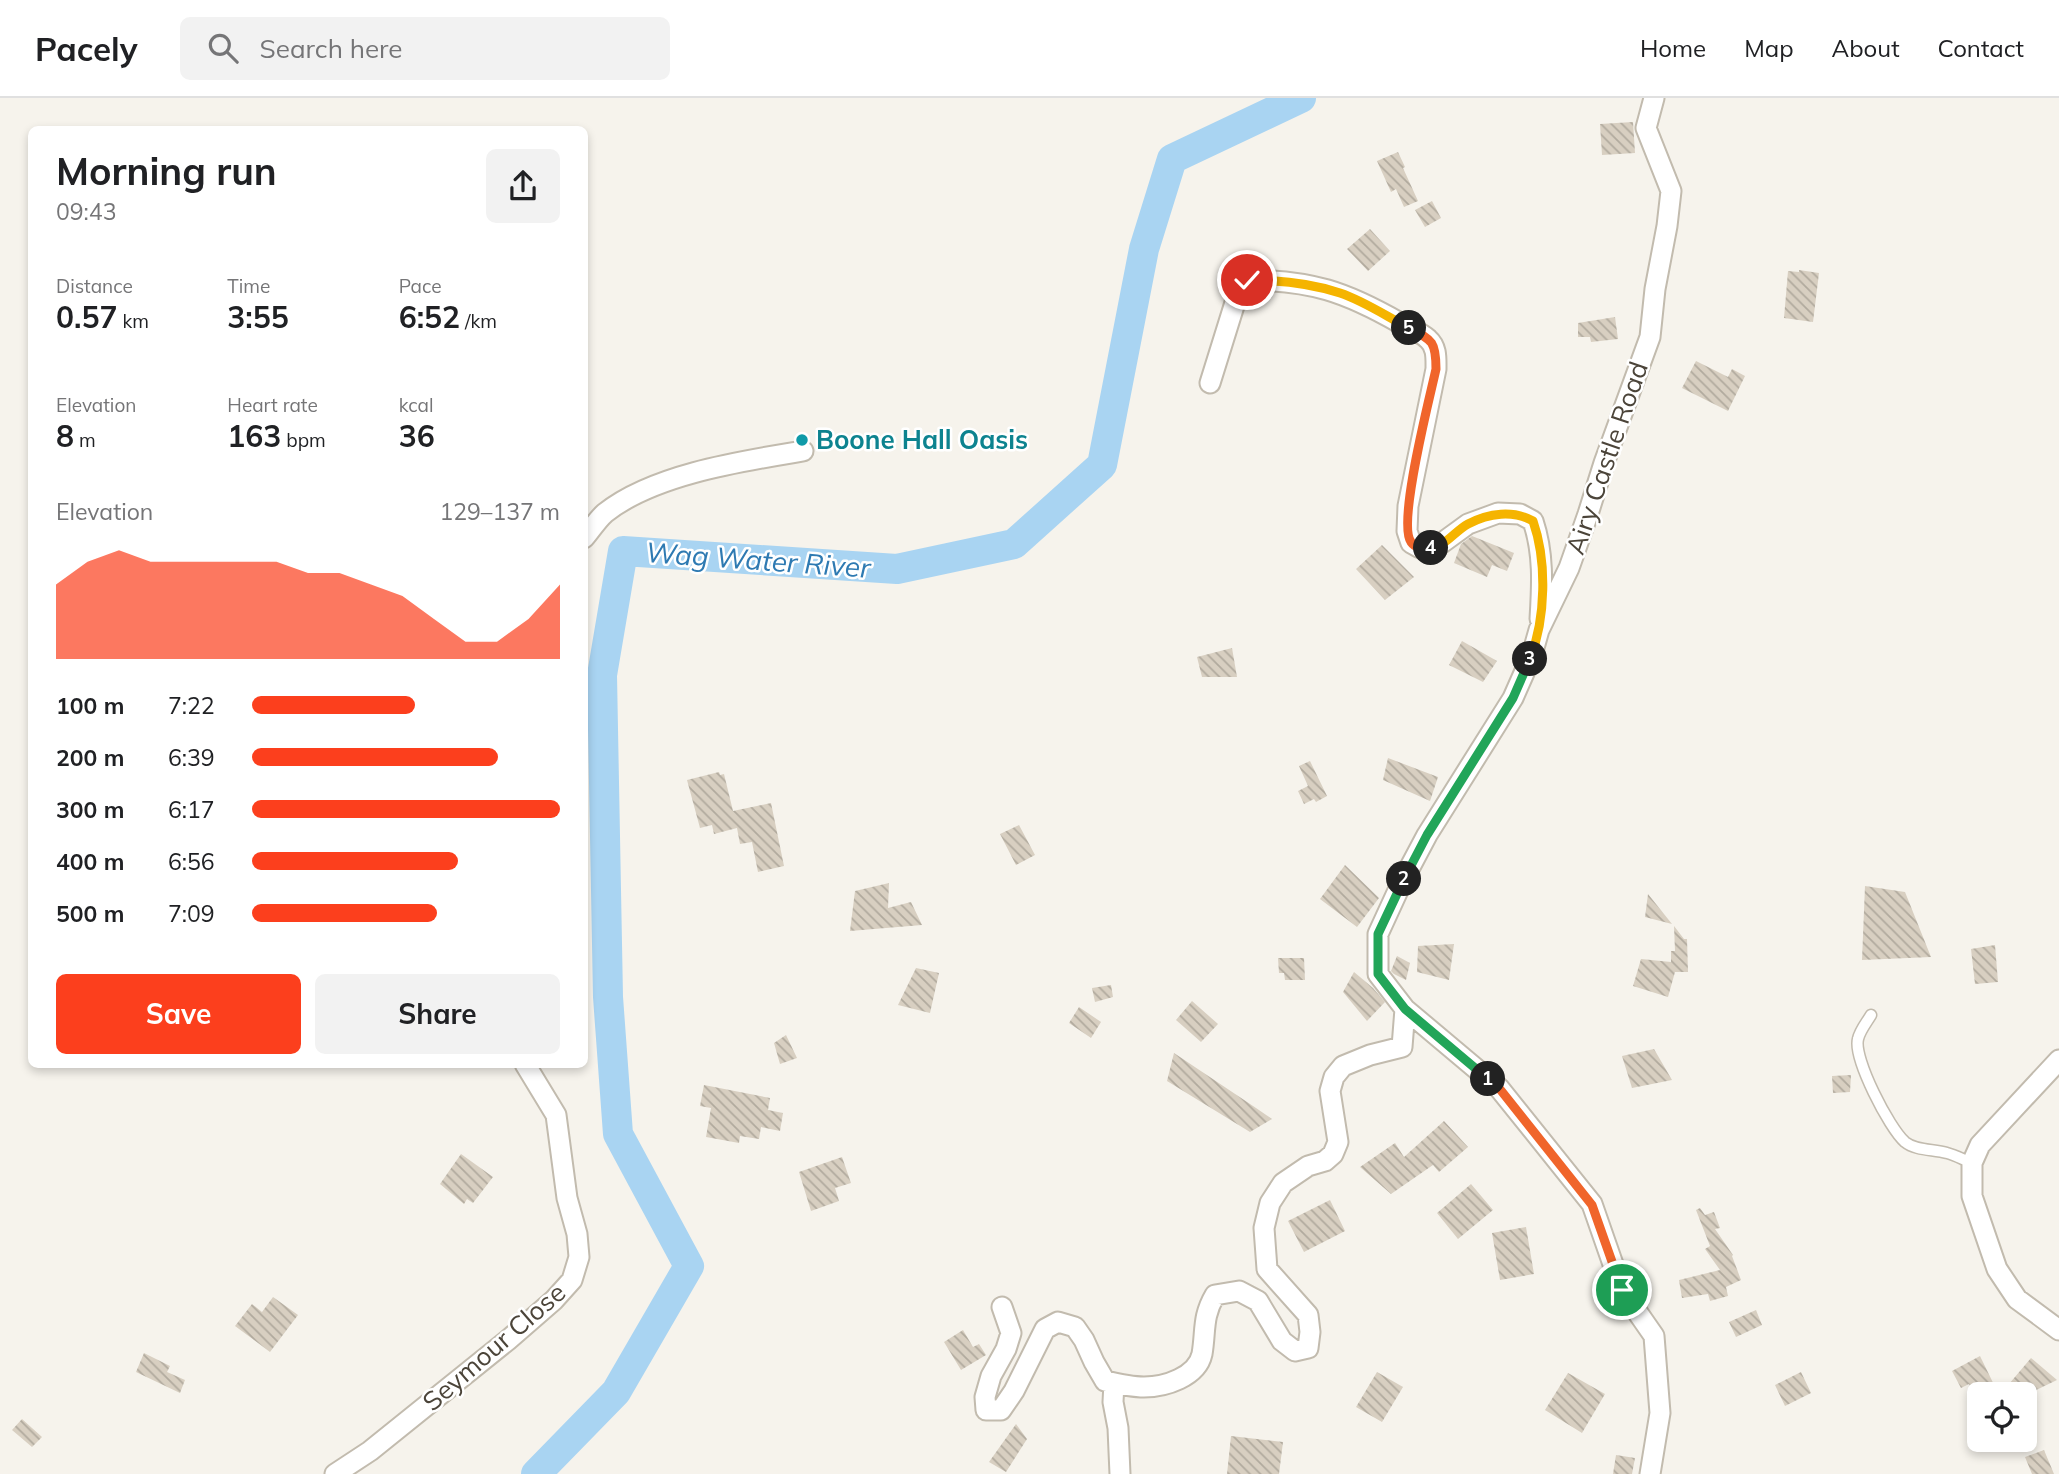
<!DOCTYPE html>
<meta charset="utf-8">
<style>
:root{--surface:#fff;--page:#f2f2f2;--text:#202124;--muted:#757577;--line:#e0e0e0;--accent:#fc3f1d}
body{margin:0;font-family:Mulish,sans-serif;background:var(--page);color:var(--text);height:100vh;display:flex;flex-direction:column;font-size:26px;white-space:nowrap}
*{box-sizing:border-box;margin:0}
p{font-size:23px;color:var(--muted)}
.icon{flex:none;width:38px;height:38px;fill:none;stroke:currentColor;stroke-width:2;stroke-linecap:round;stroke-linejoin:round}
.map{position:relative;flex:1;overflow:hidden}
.side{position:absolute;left:28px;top:28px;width:560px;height:942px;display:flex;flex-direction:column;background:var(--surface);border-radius:10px;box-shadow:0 4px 10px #0003}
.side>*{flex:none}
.controls{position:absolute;left:1967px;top:1284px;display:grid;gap:14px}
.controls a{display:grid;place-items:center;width:70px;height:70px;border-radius:10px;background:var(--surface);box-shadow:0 4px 10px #0003;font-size:35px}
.pin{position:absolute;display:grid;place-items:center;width:60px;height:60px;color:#fff;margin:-30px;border:4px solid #fff;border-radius:50%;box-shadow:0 2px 7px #0007}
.km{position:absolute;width:35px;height:35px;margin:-18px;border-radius:50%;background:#222;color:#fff;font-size:19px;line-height:35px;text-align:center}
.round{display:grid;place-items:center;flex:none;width:74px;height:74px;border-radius:10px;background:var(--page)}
.headline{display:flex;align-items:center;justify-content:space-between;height:119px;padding:0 28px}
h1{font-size:38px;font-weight:700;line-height:52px}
.stats{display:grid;grid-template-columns:repeat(3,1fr);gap:10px;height:119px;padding:7px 28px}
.stats div{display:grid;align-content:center}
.stats b{font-size:30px;font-weight:700}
.stats small{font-size:19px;font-weight:400}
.stats p{font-size:19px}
.chart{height:196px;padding:14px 28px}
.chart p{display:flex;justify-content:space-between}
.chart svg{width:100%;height:126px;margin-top:7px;fill:var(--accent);opacity:.7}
.primary-button{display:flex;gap:14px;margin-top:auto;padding:14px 28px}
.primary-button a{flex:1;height:80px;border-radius:10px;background:var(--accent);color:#fff;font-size:28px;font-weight:700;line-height:80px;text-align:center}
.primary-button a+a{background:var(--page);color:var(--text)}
ul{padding:0 28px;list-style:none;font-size:23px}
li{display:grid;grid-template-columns:112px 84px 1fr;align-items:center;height:52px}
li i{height:18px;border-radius:9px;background:var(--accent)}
header{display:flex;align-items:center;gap:42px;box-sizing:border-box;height:98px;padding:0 35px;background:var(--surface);border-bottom:2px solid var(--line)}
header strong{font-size:33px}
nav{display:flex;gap:38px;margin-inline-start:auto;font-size:24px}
.search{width:490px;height:63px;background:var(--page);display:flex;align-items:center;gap:18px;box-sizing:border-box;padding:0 24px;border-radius:10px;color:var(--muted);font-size:26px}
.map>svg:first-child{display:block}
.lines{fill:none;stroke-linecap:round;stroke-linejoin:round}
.river{stroke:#a9d4f2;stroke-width:30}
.building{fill:url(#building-back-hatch)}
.lane-casing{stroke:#c2bbae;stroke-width:13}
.street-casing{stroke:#c2bbae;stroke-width:23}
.lane{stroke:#fff;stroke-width:10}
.street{stroke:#fff;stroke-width:19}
.split-1-casing{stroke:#fff;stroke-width:14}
.split-2-casing{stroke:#fff;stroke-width:14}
.split-3-casing{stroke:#fff;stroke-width:14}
.split-4-casing{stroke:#fff;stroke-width:14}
.split-5-casing{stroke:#fff;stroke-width:14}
.split-6-casing{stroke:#fff;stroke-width:14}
.split-1{stroke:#f0652b;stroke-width:9}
.split-2{stroke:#22a559;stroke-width:9}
.split-3{stroke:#22a559;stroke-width:9}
.split-4{stroke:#f5b400;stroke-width:9}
.split-5{stroke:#f0652b;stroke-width:9}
.split-6{stroke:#f5b400;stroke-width:9}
.culture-dot{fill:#0f9aa8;stroke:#fff;stroke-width:2.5}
.labels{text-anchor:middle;stroke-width:5;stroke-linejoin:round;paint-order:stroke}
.culture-label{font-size:26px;font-weight:bold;fill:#0d838f;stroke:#fff;text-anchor:start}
.street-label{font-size:26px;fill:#4b4439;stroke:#fff}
.water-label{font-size:28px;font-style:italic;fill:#2e7ab2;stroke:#fff}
</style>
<header>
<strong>Pacely</strong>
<div class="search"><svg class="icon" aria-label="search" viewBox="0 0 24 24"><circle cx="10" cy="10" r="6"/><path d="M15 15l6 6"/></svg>Search here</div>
<nav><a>Home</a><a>Map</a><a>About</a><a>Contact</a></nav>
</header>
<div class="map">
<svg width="2059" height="1376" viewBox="0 0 2059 1376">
<defs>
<pattern id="building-back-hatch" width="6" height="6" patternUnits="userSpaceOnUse" patternTransform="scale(1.75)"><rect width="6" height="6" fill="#d8cfc1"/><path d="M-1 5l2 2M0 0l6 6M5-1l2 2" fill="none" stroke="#b1aa9e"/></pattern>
</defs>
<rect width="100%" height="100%" fill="#f6f3ec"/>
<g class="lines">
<path class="river" d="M536 1376 616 1294 689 1168 618 1036 608 899 602 577 623 453 897 471 1014 446 1102 367 1144 151 1172 61 1301 0"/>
</g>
<path class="building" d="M1633 24 1635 55 1602 57 1600 26Z
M1398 54 1405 69 1403 70 1418 103 1404 109 1396 91 1391 94 1377 63Z
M1432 103 1441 120 1425 129 1415 112Z
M1370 131 1390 153 1368 173 1347 151Z
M1799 172 1819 175 1813 224 1784 220 1788 173 1799 174Z
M1615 219 1618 241 1591 244 1590 239H1578V225Z
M1696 263 1728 279 1732 271 1745 278 1728 313 1682 290Z
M1472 438 1514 455 1507 473 1492 467 1487 479 1454 465 1461 446Z
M1382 447 1414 479 1385 502 1356 471Z
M1462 543 1497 563 1483 584 1449 567Z
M1232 550 1237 579H1202L1197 559Z
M1388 660 1438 679 1430 703 1383 682Z
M1310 663 1327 698 1316 704 1314 701 1304 706 1298 693 1308 688 1299 668Z
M719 674 720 677 724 676 733 713 771 705 784 768 758 774 752 744 740 746 737 730 714 736 712 727 700 730 687 682Z
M1019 727 1035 757 1016 767 1000 736Z
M1345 767 1379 800 1357 829 1320 801Z
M889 785 888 810 911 804 922 827 850 833 855 793Z
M1865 788 1905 794 1931 859 1862 862Z
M1648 796 1672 826 1645 819Z
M1674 828 1684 841H1687L1688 874H1675L1668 899 1633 888 1641 861 1671 864V853H1675Z
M1454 846 1449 882 1417 874 1418 848Z
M1995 847 1998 884 1975 886 1971 851Z
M1397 858 1410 865 1406 882 1394 876 1391 873Z
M1278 860H1304L1305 882H1285L1284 875H1279Z
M916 870 939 875 930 915 898 907Z
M1354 874 1373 890 1385 904 1367 923 1343 894Z
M1111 887 1113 899 1095 904 1092 890Z
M1192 903 1218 926 1201 944 1176 922Z
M1079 909 1101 924 1091 940 1069 925Z
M786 937 797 960 780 966 774 945Z
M1654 951 1672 982 1632 990 1622 958Z
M1174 955 1256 1010 1272 1021 1250 1034 1167 983Z
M1851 977 1850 994 1833 995 1832 978Z
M704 987 770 1000 768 1012 783 1015 780 1033 761 1029 759 1041 740 1038 739 1045 706 1039 711 1010 700 1008Z
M1444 1023 1468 1049 1439 1074 1433 1067 1391 1096 1360 1069 1395 1045 1404 1059Z
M461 1056 493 1079 473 1105 467 1101 464 1106 440 1086Z
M842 1059 851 1085 835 1090 839 1103 811 1113 799 1074Z
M1471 1086 1493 1112 1458 1141 1437 1115Z
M1330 1102 1345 1133 1304 1154 1288 1123Z
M1700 1110 1705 1117 1714 1114 1720 1130 1715 1131 1733 1157 1732 1158 1741 1182 1726 1189 1728 1198 1710 1203 1708 1196 1682 1200 1679 1182 1720 1172 1705 1151 1710 1148 1696 1112Z
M1526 1129 1534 1176 1500 1182 1492 1135Z
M273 1199 298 1217 270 1254 235 1228 252 1206 262 1214Z
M1756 1212 1762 1227 1736 1239 1729 1224Z
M963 1232 973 1249 979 1246 986 1257 961 1272 944 1244Z
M144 1255 170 1268 167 1274 185 1282 180 1295 136 1274Z
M1980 1258 1999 1297H1975L1969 1286 1961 1290 1952 1273Z
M2031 1260 2057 1282 2026 1297H2015L2009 1286Z
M1377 1274 1403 1289 1382 1324 1356 1309Z
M1801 1274 1811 1295 1785 1308 1775 1287Z
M1568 1275 1605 1296 1582 1335 1545 1312Z
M22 1321 42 1339 32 1349 12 1332Z
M1016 1326 1027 1341 1006 1374 989 1364Z
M1231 1338 1283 1344 1279 1376H1227Z
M2044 1352 2054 1376H2032L2025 1359Z
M1616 1357 1635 1360 1632 1376H1613Z"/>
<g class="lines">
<g class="lane-casing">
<path id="lane" d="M1871 917C1867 924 1860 932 1858 941 1853 960 1889 1030 1905 1044 1916 1053 1934 1051 1947 1055 1955 1057 1964 1062 1972 1065"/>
</g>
<g class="street-casing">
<path id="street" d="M1210 285 1238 195 1247 182C1311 182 1346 194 1400 225 1408 230 1421 234 1428 241 1437 249 1436 260 1436 271L1408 408 1407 433 1411 445 1420 450H1435L1468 426 1498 415 1520 416 1533 423C1544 456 1542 487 1540 521
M584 440C591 432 597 422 605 415 654 376 743 363 803 353
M2059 962 1980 1047 1972 1065V1098L1997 1171 2017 1201 2059 1232
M1002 1209 1011 1235 1006 1251 991 1278 985 1299 986 1312H1001L1014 1293 1045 1231 1058 1224 1075 1229 1084 1242 1094 1264 1105 1283C1118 1286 1131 1289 1144 1289 1165 1289 1197 1279 1202 1256 1206 1233 1202 1219 1215 1197L1239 1193 1258 1203 1282 1243 1295 1253 1308 1250 1310 1234 1308 1217 1267 1171 1264 1130 1270 1105 1283 1085 1308 1068 1325 1063 1333 1056 1338 1044 1330 993 1334 979 1343 968 1370 957 1402 949 1405 911
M1114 1285 1113 1304 1118 1330 1120 1376
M335 1376 370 1353 508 1242 554 1202 572 1182 579 1159 577 1136 567 1100 556 1017 525 966
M1650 1376 1660 1315 1654 1238 1622 1192 1592 1106 1499 990 1405 911 1378 876V836L1401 786 1427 737 1513 600 1532 557 1539 532 1569 470 1588 416 1604 365 1650 239 1655 191 1667 128 1671 93 1646 30 1654 0"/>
</g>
<use href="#lane" class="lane"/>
<use href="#street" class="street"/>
</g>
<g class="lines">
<g class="split-1-casing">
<path id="split-1" d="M1488 981 1499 990 1592 1107 1622 1192"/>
</g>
<g class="split-2-casing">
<path id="split-2" d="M1404 781 1378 836V876L1405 911 1488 981"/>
</g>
<g class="split-3-casing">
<path id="split-3" d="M1404 781 1427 737 1513 600 1530 561"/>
</g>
<g class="split-4-casing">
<path id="split-4" d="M1431 450C1446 448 1455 433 1468 426 1489 415 1513 412 1533 423 1547 463 1546 520 1530 561"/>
</g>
<g class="split-5-casing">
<path id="split-5" d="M1409 230C1432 242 1436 243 1436 271 1430 299 1397 425 1411 444 1416 451 1423 450 1431 450"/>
</g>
<g class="split-6-casing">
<path id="split-6" d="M1247 182C1279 182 1310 185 1340 195 1364 203 1386 218 1409 230"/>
</g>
<use href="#split-1" class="split-1"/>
<use href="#split-2" class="split-2"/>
<use href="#split-3" class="split-3"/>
<use href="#split-4" class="split-4"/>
<use href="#split-5" class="split-5"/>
<use href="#split-6" class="split-6"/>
</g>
<circle class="culture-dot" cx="802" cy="342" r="7"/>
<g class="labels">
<g class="culture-label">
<text x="816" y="351">Boone Hall Oasis</text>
</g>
<g class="street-label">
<text transform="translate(1607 360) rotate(-71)" y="9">Airy Castle Road</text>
<text transform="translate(494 1249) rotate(-41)" y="9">Seymour Close</text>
</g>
<g class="water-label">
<text transform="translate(758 462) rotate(4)" y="10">Wag Water River</text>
</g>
</g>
</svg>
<div class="controls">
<a><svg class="icon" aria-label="locate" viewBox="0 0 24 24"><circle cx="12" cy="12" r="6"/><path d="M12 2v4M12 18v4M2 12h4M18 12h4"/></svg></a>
</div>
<div class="pin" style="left:1622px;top:1192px;background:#1e9e55"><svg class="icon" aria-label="arrive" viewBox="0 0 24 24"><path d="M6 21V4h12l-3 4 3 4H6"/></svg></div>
<div class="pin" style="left:1247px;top:182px;background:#d93025"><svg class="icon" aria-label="check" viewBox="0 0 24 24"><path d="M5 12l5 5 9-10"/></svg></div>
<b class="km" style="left:1488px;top:981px">1</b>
<b class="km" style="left:1404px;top:781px">2</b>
<b class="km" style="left:1530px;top:561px">3</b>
<b class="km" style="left:1431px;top:450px">4</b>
<b class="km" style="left:1409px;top:230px">5</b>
<section class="side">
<div class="headline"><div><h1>Morning run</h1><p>09:43</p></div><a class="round"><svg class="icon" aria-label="share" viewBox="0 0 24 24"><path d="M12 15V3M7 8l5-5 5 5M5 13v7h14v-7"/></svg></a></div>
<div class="stats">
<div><p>Distance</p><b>0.57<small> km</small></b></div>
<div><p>Time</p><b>3:55</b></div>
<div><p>Pace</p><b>6:52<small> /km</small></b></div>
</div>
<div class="stats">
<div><p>Elevation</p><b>8<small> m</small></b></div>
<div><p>Heart rate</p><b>163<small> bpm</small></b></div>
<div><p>kcal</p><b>36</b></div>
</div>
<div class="chart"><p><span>Elevation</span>129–137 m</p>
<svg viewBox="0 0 160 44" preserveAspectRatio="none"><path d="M0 44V18L10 10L20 6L30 10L40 10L50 10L60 10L70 10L80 14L90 14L100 18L110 22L120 30L130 38L140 38L150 30L160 18V44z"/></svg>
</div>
<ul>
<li><b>100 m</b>7:22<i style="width:53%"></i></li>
<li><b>200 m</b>6:39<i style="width:80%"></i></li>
<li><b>300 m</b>6:17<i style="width:100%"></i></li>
<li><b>400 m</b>6:56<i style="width:67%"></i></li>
<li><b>500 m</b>7:09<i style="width:60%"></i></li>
</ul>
<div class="primary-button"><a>Save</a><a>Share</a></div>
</section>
</div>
